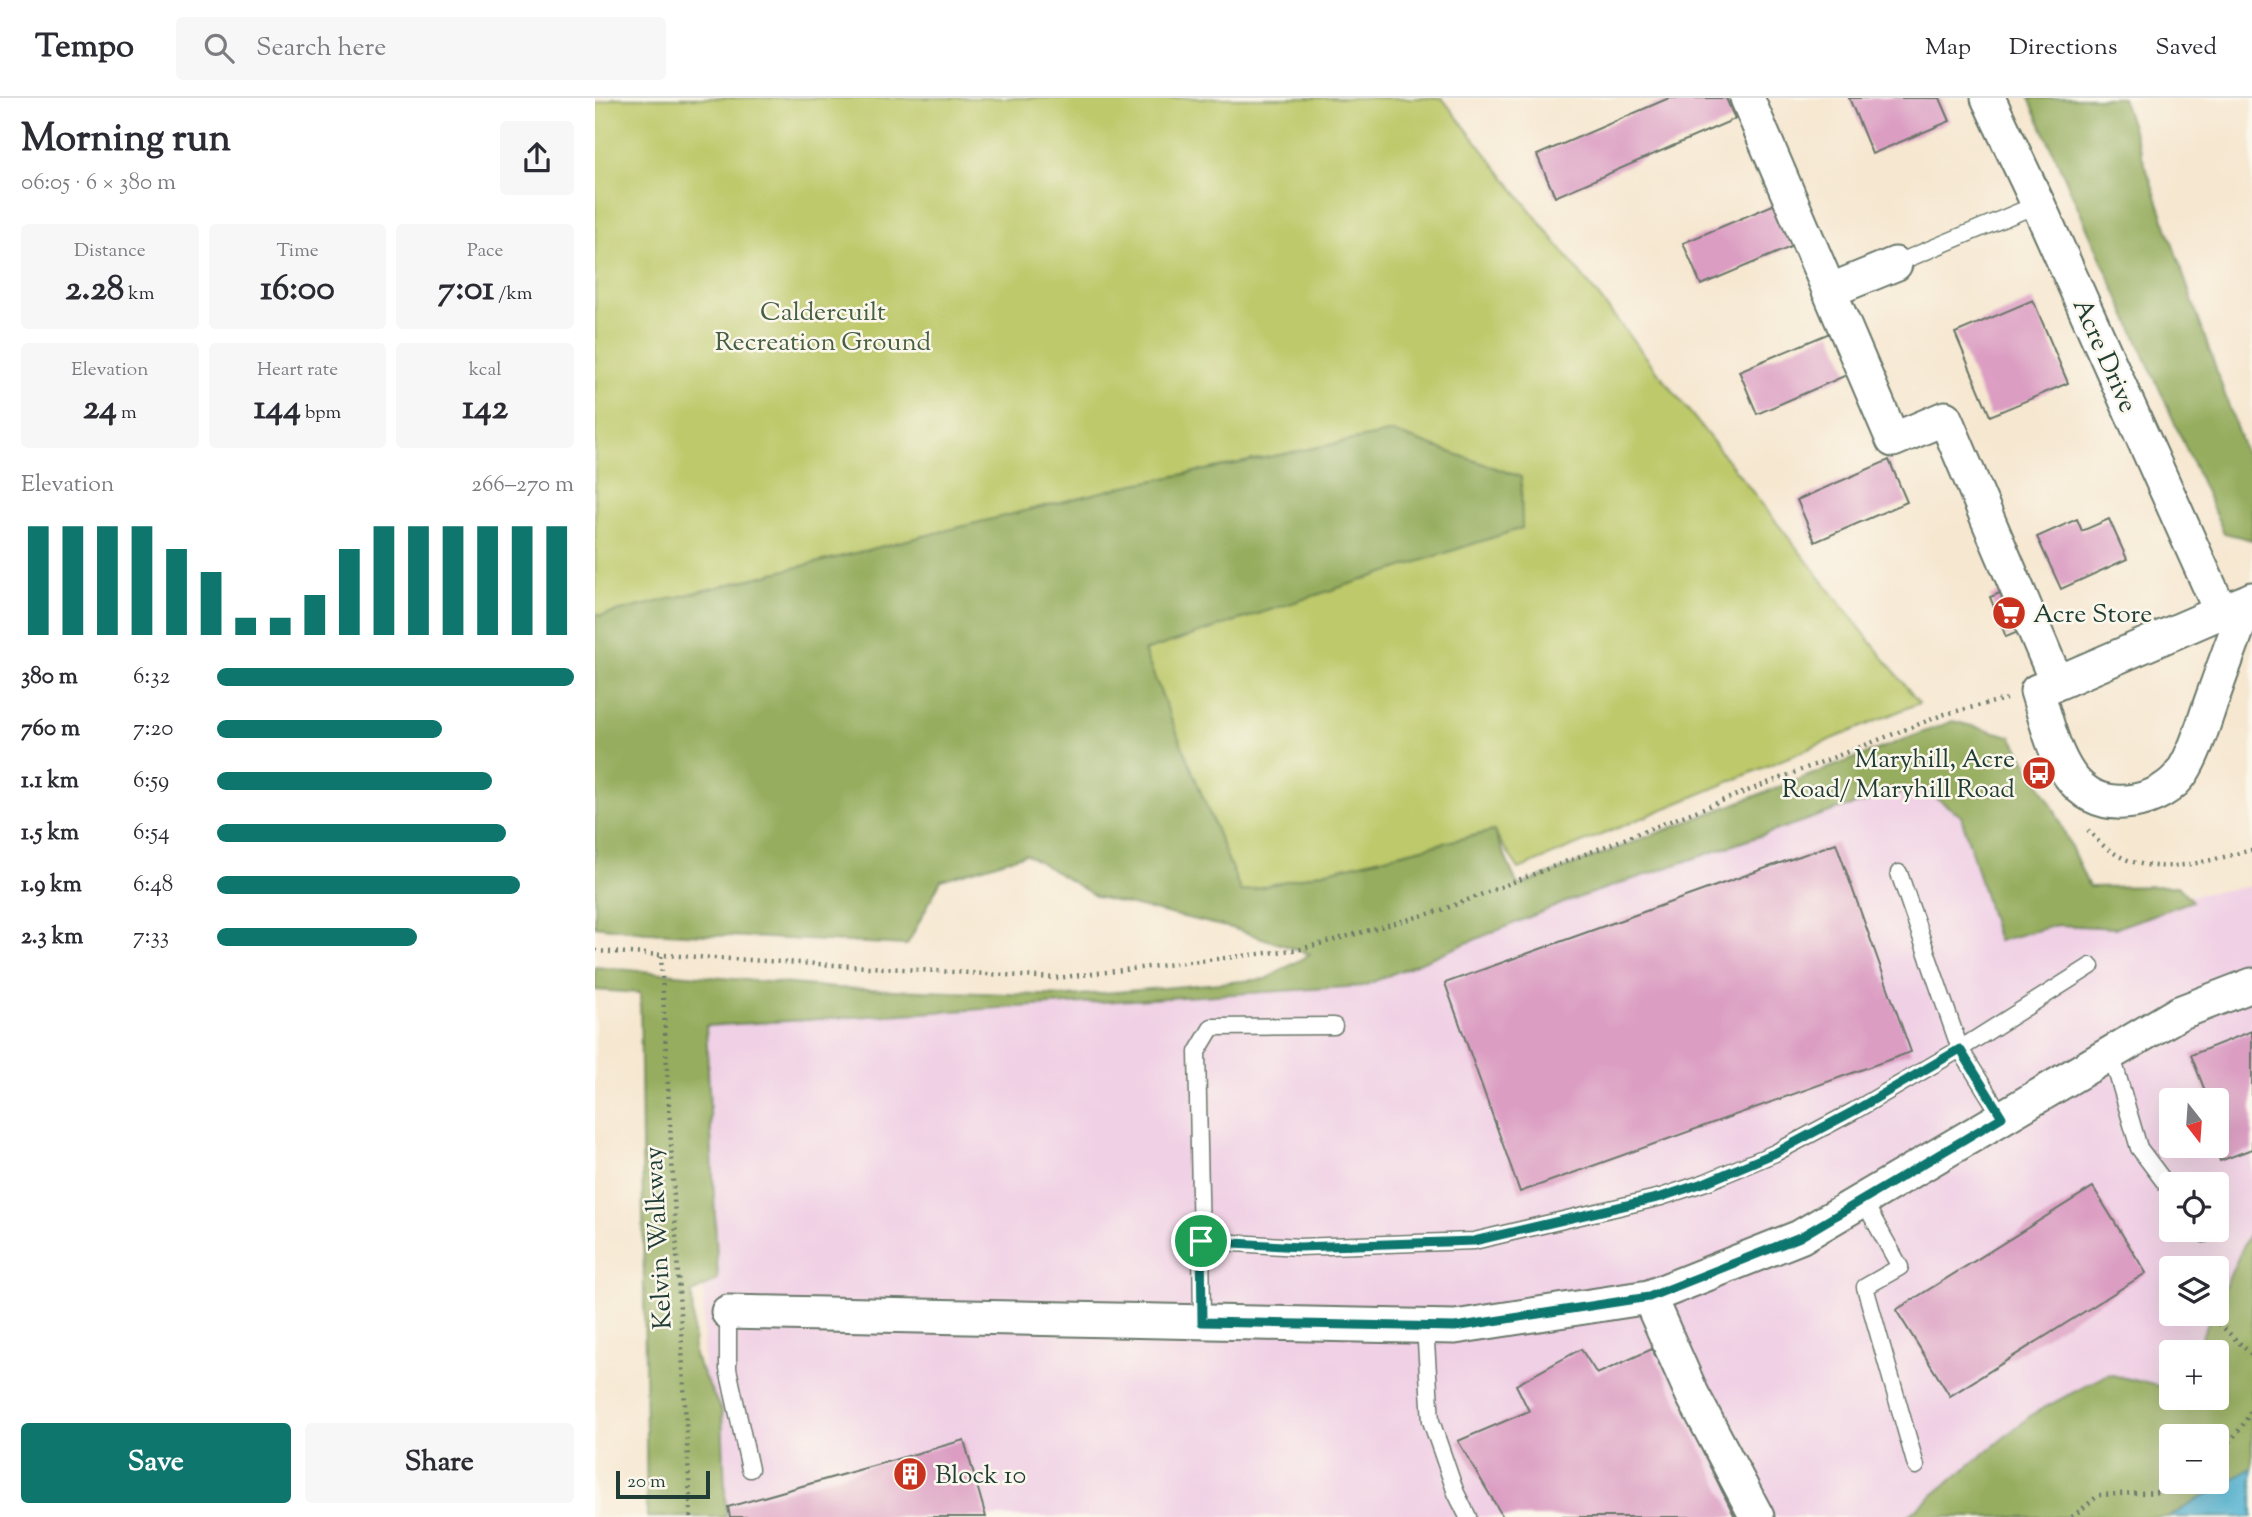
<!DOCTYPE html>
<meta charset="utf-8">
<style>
:root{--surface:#fff;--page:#f7f7f7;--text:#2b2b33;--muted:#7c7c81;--line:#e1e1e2;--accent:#0f766e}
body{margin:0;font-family:"Sorts Mill Goudy",serif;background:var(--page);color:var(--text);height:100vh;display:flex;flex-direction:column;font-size:26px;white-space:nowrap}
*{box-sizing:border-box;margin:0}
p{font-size:23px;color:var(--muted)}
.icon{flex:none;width:38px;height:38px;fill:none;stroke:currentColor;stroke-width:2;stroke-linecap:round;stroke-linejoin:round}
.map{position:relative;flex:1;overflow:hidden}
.details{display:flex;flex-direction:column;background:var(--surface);width:595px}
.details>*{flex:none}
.needle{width:46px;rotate:163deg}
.buttons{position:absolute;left:1564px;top:990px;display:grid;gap:14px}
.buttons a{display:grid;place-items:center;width:70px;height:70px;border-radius:7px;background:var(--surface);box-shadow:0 7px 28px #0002;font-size:35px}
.scale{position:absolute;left:21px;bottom:18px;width:94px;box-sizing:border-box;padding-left:7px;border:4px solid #1f3d34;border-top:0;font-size:19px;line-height:24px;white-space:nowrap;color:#1f3d34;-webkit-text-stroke:5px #fbf7ec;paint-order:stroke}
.pin{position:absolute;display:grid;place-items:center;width:60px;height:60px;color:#fff;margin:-30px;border:4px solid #fff;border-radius:50%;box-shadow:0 2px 7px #0007}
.round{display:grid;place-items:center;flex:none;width:74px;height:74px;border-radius:7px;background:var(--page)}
.headline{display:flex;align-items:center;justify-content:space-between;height:119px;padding:0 21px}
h1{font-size:38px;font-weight:700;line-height:52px}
.stats{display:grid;grid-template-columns:repeat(3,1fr);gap:10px;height:119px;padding:7px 21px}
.stats div{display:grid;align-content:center;border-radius:7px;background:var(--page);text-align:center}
.stats b{font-size:35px;font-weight:700}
.stats small{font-size:19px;font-weight:400}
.stats p{font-size:19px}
.chart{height:196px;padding:14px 21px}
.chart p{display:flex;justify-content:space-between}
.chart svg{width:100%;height:126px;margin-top:7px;stroke:var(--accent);stroke-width:6}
.button{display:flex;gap:14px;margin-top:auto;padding:14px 21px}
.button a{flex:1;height:80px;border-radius:7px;background:var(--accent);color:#fff;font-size:28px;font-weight:700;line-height:80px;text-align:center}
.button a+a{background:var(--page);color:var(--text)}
ul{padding:0 21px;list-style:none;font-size:23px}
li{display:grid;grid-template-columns:112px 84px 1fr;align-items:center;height:52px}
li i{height:18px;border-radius:9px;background:var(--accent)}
header{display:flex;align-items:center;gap:42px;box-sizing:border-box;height:98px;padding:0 35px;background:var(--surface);border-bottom:2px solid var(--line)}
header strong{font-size:33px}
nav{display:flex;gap:38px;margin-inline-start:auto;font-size:24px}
.search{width:490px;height:63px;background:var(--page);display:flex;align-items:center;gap:18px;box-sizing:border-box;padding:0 24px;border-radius:7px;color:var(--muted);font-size:26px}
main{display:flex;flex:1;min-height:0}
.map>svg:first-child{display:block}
.built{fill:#f0d0e5;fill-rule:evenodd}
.green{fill:#bdc96b;stroke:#6e8350;stroke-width:2}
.forest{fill:#96ad5f;stroke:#5a754a;stroke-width:2;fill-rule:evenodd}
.water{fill:#55b5d4;stroke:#3a7984;stroke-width:2}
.building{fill:#db9dc2}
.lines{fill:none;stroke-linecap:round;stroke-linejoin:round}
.lane-casing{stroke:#6a786b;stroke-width:19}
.street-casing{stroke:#6a786b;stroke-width:37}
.path{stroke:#6a786b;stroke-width:4.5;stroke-dasharray:2 5;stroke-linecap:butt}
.lane{stroke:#fff;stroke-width:16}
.street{stroke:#fff;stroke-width:33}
.route-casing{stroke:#fff;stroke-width:14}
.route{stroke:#0f766e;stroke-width:9}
.labels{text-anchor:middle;stroke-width:5;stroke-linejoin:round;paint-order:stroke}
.park-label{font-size:26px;fill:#466042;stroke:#fbf7ec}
.street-label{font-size:26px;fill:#1f3d34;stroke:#fbf7ec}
.poi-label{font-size:26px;fill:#1f3d34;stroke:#fbf7ec;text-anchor:start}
</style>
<header>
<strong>Tempo</strong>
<div class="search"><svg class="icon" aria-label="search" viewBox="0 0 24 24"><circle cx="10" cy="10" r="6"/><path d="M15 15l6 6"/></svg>Search here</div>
<nav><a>Map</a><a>Directions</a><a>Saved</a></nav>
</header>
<main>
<section class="details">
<div class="headline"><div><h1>Morning run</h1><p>06:05 · 6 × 380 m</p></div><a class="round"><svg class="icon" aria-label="share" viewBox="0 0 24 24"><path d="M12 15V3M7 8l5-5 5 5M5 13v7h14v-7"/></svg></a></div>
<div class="stats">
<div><p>Distance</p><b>2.28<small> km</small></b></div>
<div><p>Time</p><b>16:00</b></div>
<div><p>Pace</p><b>7:01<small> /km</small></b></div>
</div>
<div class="stats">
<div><p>Elevation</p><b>24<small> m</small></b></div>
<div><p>Heart rate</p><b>144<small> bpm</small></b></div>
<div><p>kcal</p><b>142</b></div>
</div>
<div class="chart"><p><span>Elevation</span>266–270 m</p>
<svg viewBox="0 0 160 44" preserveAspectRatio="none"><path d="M5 44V6M15 44V6M25 44V6M35 44V6M45 44V14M55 44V22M65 44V38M75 44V38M85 44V30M95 44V14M105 44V6M115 44V6M125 44V6M135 44V6M145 44V6M155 44V6"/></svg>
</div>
<ul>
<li><b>380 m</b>6:32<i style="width:100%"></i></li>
<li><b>760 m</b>7:20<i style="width:63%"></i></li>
<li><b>1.1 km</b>6:59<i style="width:77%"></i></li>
<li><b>1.5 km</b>6:54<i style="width:81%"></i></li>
<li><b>1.9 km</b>6:48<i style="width:85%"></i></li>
<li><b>2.3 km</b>7:33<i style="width:56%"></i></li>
</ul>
<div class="button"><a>Save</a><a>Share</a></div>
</section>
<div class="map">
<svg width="1657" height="1419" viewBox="0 0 1657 1419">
<rect width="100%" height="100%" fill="#fbf7ec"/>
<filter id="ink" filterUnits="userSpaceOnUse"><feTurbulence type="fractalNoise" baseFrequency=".0143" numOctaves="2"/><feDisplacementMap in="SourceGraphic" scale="14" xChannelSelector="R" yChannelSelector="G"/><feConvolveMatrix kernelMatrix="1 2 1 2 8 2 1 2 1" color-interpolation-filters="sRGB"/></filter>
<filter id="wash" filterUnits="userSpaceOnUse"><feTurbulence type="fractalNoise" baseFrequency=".00686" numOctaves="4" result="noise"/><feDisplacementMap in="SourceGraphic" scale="28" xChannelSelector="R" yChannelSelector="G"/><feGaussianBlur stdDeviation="1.57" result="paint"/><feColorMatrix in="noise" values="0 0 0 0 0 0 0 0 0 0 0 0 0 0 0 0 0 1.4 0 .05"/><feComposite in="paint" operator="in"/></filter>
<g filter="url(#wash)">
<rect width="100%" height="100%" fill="#f6e7d0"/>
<path class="built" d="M1395 629 1504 812 1657 788V1305L1577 1339 1402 1419H107L111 928 768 888ZM1577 1003H1622V1048H1577ZM1577 1087H1622V1132H1577ZM1577 1171H1622V1216H1577ZM1577 1255H1622V1300H1577Z"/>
<path class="green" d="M20 0H847L1324 605 924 771 898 733 646 794 549 553 927 430 798 334 531 388 5 518 0 516V6Z"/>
<path class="forest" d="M1434 0H1527L1657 375V442L1629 435Z
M798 334 926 379 927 430 549 553 646 794 899 733 923 788 1358 623 1416 638 1459 711 1494 789 1583 788 1597 803 1521 830 1462 827 1403 843 1366 718 1326 689 1241 712 971 804 768 888 111 928 123 1182 97 1195 99 1258 127 1314 131 1419H52L45 895 0 892V869L242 890 473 898 671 881 715 856 640 831 502 799 431 756 346 782 312 847 51 834 0 828V516L6 518 531 388Z
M1657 1129V1370L1574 1419H1311L1439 1315 1513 1276 1577 1291V1300H1622V1255H1600L1617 1216H1622V1206ZM1577 1339H1622V1384H1577Z"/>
<path class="water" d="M1657 1370V1419H1574Z"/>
<g id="blocks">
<path class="building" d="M1074 0H1131L1140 21 960 99 942 57Z
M1254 0H1345L1355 23 1277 56Z
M1180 106 1198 148 1106 187 1088 145Z
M1438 202 1473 285 1395 318 1360 235Z
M1237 234 1254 276 1162 316 1144 273Z
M1294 362 1312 404 1220 444 1202 402Z
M1482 421 1487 433 1514 421 1532 461 1466 491 1442 439Z
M1417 490 1433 530 1411 539 1395 499Z
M1241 745 1316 954 925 1094 850 885Z
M1657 933V1051L1625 1063 1620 1048H1622V1003H1614L1596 957Z
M1498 1089 1551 1175 1355 1298 1301 1212Z
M986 1251 1002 1276 1057 1251 1140 1419H908L863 1343 934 1313 921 1287Z
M369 1342 391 1419H135L133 1409Z"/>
</g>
</g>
<g filter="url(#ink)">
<use href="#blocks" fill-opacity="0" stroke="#6a786b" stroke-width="2"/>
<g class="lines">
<g class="lane-casing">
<path id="lane" d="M1300 166 1443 106
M1304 775 1365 951 1407 1019
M1516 955 1544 1050 1577 1094
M1268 1102 1305 1169 1270 1189 1321 1368
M1606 1132 1609 1136
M606 1143 602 954 617 929 739 928
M133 1214V1271L155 1371
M607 1224 606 1143 704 1149 879 1143 1066 1099 1111 1084 1180 1055 1259 1013 1365 951 1496 868
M830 1229 836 1323 861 1395 873 1419"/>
</g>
<g class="street-casing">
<path id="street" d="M1152 0 1298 342 1350 320 1462 585
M1393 0 1443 106 1626 514
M1234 193 1300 166
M1653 503C1640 537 1628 570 1616 604 1608 627 1601 652 1588 673 1578 689 1558 700 1539 703 1470 714 1458 644 1442 593L1462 585 1626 514 1653 503 1657 501
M1054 1199 1097 1296 1162 1419
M133 1214 860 1229 1054 1199 1205 1139 1584 915 1657 887"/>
</g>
<path class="path" d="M1493 732C1499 738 1505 746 1513 751 1556 783 1610 763 1657 752
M0 853 461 880 706 851 844 813 1350 616 1411 601
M66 858 96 1419
M1598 1171 1602 1158
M1614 1216 1657 1257
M1622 1361 1650 1324 1657 1310
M1477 1419 1504 1397 1565 1394 1587 1384"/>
<use href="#lane" class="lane"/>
<use href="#street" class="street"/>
</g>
</g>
<g class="lines" filter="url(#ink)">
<g class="route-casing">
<path id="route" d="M1365 951 1407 1019 1205 1139 1054 1199 860 1229 607 1224 606 1143 704 1149 879 1143 1066 1099 1111 1084 1180 1055 1259 1013Z"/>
</g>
<use href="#route" class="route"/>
</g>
<defs>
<g id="supermarket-disc" transform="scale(1.75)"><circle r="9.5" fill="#c8321e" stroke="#fbf7ec"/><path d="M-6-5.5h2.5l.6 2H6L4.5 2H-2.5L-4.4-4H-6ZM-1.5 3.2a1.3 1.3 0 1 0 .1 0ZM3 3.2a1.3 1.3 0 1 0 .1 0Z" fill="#fff"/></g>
<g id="bus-disc" transform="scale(1.75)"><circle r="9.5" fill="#c8321e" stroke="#fbf7ec"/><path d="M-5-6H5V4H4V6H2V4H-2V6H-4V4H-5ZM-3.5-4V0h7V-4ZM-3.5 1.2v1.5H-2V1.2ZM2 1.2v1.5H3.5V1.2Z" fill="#fff"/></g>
<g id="building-disc" transform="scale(1.75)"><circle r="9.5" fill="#c8321e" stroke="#fbf7ec"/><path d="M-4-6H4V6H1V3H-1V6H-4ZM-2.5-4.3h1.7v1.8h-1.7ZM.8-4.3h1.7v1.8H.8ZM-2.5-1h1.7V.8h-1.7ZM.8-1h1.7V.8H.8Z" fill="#fff"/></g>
</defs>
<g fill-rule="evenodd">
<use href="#supermarket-disc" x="1414" y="515"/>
<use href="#bus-disc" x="1444" y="675"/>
<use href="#building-disc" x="315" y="1376"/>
</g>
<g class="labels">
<g class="park-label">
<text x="228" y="222">Caldercuilt<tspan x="228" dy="30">Recreation Ground</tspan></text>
</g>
<g class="street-label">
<text transform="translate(1511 257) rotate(66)" y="9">Acre Drive</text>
<text transform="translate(62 1140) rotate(-93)" y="9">Kelvin Walkway</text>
</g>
<g class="poi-label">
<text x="1438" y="524">Acre Store</text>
<text x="1420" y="669" text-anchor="end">Maryhill, Acre<tspan x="1420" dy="30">Road/ Maryhill Road</tspan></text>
<text x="340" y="1385">Block 10</text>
</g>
</g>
</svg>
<div class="buttons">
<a><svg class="needle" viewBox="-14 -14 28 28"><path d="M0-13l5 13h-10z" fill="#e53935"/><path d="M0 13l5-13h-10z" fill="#7c7c81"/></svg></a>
<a><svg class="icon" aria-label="locate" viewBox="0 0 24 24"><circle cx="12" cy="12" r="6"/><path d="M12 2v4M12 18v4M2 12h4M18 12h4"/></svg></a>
<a><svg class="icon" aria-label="layers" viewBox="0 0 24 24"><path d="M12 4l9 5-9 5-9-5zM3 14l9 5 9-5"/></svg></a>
<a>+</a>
<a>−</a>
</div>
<div class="scale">20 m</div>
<div class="pin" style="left:606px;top:1143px;background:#1e9e55"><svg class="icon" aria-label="arrive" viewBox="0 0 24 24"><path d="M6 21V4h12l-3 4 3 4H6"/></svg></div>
</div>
</main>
